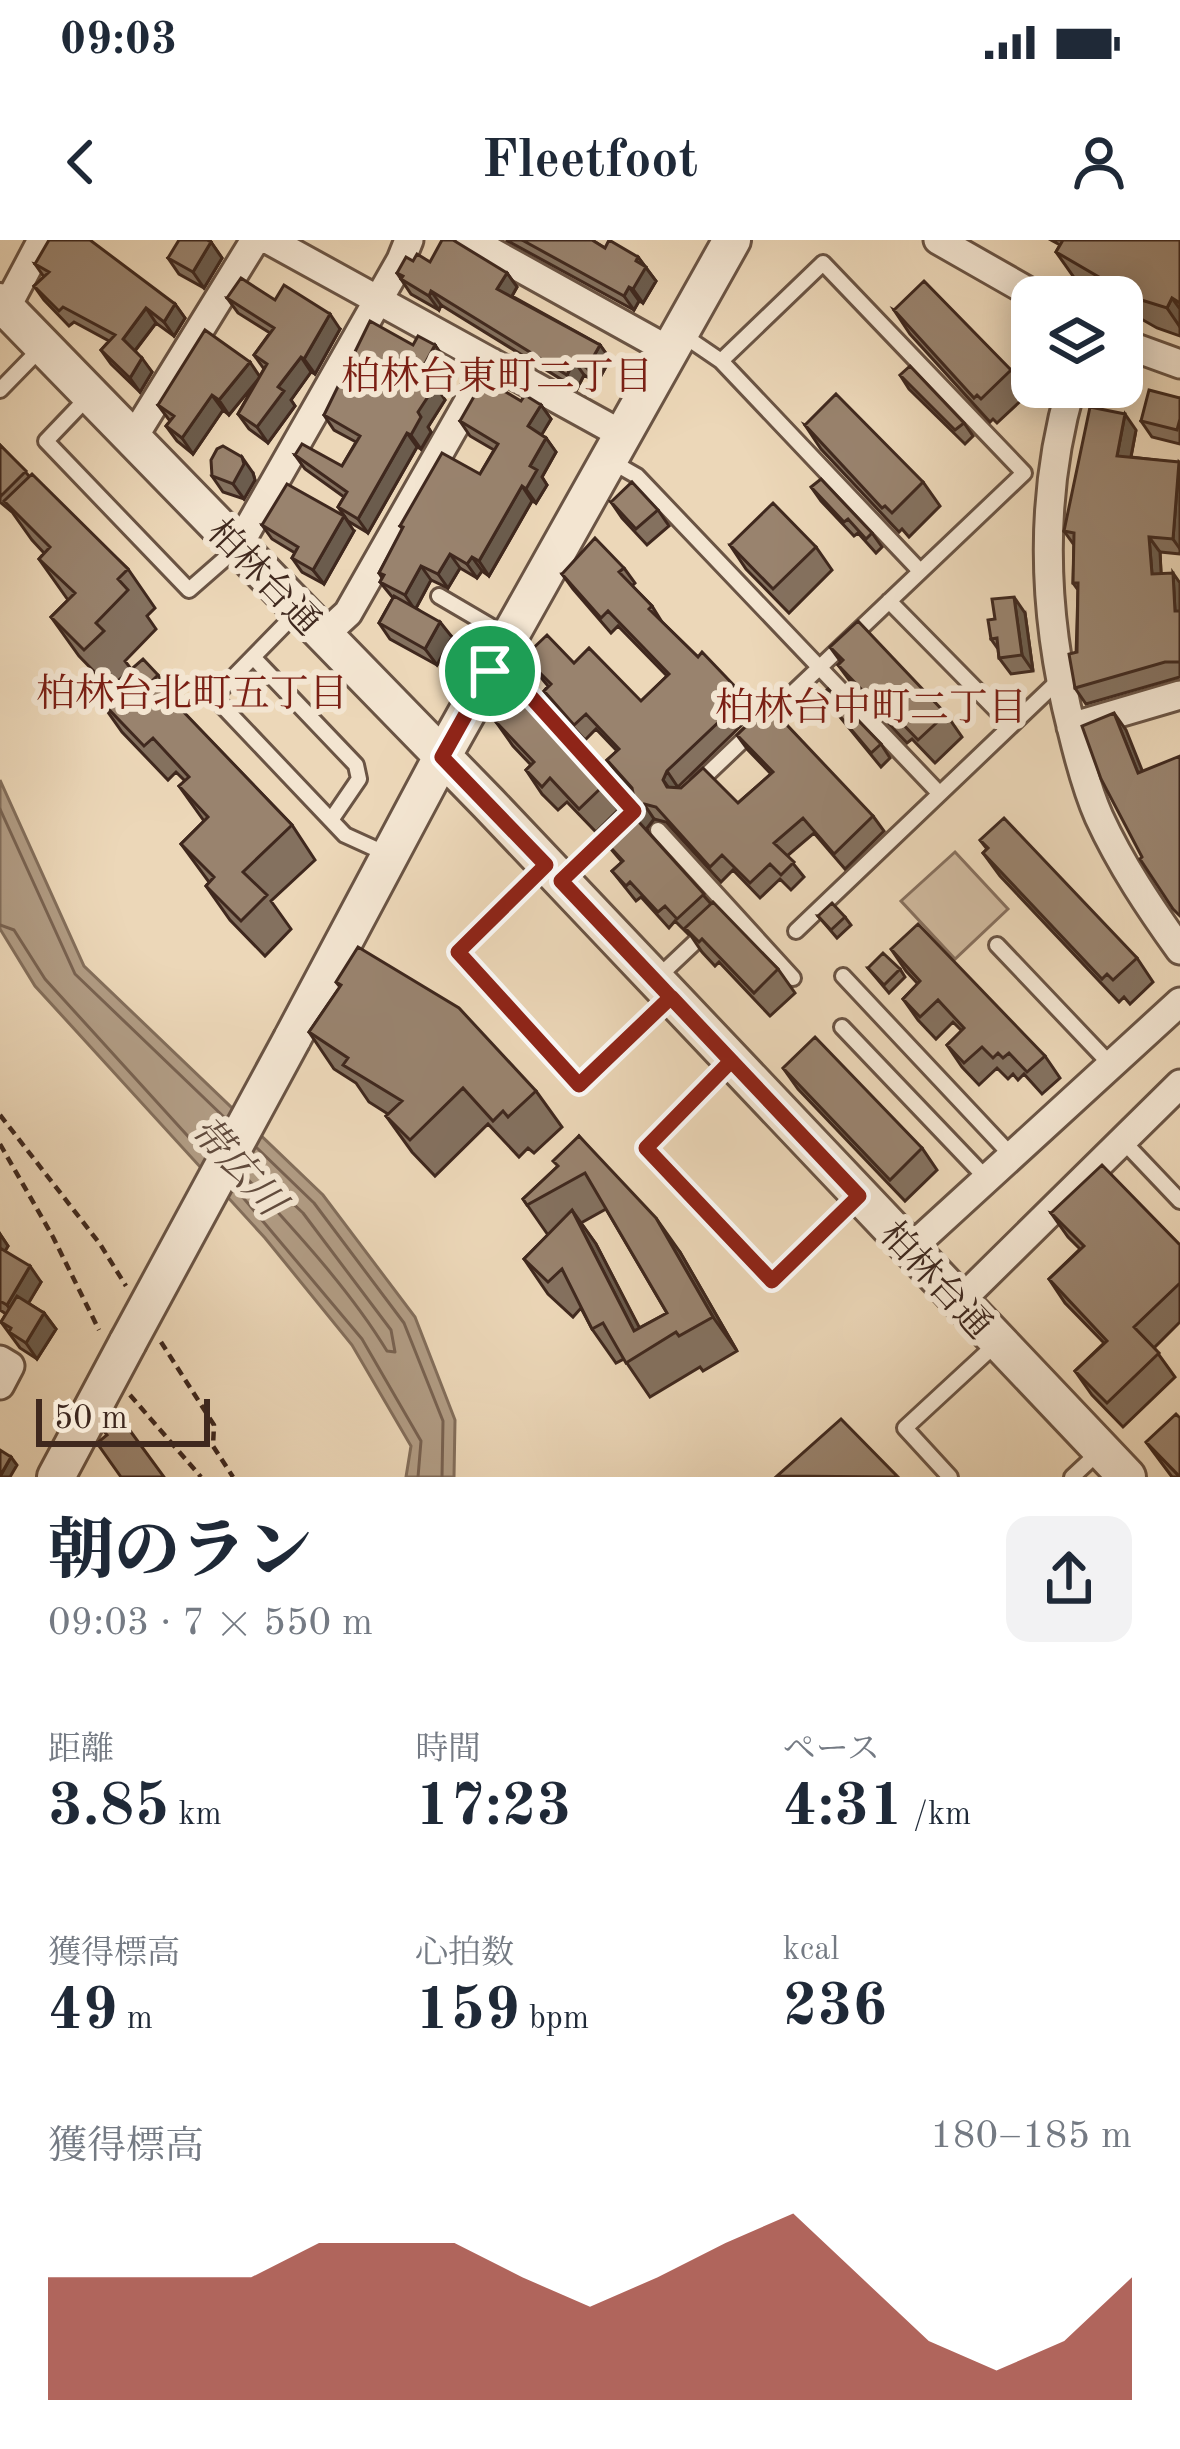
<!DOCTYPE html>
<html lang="ja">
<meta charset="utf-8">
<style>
:root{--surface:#fff;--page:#f2f2f3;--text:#1f2937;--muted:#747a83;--accent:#8f2418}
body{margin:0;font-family:"Old Standard TT","Noto Serif JP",serif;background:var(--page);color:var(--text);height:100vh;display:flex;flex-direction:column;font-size:45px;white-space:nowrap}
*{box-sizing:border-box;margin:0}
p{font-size:39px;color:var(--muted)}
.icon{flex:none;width:66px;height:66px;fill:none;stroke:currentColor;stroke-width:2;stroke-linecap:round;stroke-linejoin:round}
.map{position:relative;height:1237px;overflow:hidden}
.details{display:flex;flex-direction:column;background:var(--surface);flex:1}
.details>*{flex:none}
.tools{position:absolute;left:1011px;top:36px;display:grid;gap:24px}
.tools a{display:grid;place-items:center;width:132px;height:132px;border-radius:24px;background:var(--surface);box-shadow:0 6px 30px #0003;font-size:60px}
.scale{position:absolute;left:36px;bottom:30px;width:174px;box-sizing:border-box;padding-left:12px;border:6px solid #3f281e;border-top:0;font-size:33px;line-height:42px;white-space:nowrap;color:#3f281e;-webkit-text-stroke:9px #f3e5d1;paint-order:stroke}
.pin{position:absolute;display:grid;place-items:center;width:102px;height:102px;color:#fff;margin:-51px;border:6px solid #fff;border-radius:50%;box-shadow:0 3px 12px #0007}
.round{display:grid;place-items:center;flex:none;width:126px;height:126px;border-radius:24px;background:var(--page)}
.summary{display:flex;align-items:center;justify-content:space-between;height:204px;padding:0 48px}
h1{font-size:66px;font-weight:800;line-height:90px}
.stats{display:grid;grid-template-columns:repeat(3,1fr);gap:18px;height:204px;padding:12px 48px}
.stats div{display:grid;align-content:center}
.stats b{font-size:60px;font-weight:800}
.stats small{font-size:33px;font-weight:400}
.stats p{font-size:33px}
.chart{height:336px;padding:24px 48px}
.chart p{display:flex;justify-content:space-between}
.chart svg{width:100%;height:216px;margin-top:12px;fill:var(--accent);opacity:.7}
.status{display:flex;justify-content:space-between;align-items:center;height:84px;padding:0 60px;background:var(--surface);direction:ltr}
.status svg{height:33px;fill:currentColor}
header{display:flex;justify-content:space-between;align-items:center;height:156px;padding:0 48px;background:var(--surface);font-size:54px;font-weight:800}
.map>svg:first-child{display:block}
.green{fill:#cfb99e;stroke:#87705e;stroke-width:3}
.water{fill:#b19c84;stroke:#836e5b;stroke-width:3}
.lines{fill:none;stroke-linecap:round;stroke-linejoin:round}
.shore{stroke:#786251;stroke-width:3}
.service-casing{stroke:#6a5444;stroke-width:20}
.minor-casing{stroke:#6a5444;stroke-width:33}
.tertiary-casing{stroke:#6a5444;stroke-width:42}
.path{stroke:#3f281e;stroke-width:4.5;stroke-dasharray:9 6;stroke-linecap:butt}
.service{stroke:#f3e5d1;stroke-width:14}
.minor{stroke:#f3e5d1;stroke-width:27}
.tertiary{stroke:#f3e5d1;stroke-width:36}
.tertiary-bridge-casing{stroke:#6a5444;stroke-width:42;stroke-linecap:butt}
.tertiary-bridge{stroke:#f3e5d1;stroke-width:36}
.wall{fill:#84715f;stroke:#3f281e;stroke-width:3;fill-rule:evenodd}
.shaded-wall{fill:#6b5c4d;stroke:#3f281e;stroke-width:3}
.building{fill:#99836e;stroke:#3f281e;stroke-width:3}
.route-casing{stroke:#fff;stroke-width:24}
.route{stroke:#8f2418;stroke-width:15}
.labels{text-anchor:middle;stroke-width:12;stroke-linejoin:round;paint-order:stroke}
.street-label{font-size:36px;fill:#3f281e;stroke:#f3e5d1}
.neighbourhood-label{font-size:39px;fill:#7a1f14;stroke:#f3e5d1}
.water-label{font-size:39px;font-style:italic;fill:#614b3d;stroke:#f3e5d1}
</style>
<div class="status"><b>09:03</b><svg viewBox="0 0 49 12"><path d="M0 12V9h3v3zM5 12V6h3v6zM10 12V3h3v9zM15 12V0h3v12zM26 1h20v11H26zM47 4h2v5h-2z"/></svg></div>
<header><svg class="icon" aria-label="back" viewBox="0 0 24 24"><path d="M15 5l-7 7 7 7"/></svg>Fleetfoot<svg class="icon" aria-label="person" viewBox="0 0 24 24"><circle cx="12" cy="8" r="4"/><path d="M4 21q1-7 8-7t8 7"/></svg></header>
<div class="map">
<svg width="1180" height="1237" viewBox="0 0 1180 1237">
<rect width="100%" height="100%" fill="#ecd7b8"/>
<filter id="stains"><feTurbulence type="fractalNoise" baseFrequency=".00167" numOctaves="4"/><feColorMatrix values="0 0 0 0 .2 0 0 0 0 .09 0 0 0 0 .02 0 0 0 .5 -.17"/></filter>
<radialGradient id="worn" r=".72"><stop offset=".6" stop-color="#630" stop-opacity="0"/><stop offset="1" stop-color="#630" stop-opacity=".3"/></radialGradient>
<path class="green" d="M955 612 1008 669 955 719 901 661Z"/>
<path class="water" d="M0 540 84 726 323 955 415 1077 455 1180 454 1237H406L411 1206 352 1105 265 998 35 746 0 689Z"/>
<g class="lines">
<path class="shore" d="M0 569 75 734 225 878
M0 685 14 690 45 739 205 915
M257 908 314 963 404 1083 443 1181 442 1237
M243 934C293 989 348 1047 387 1111L395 1112 391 1090 303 973 249 922
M235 948 362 1099 421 1201 418 1237"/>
<g class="service-casing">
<path id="service" d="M680 93 721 121
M0 150 42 107
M88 157 46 201 189 350 237 308
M609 220 637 236 939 553
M439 356 509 397
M889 361 1011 485
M298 371 214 457 345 595 389 615
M253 417 356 525 359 539 331 580
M492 432 531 457 634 571 630 575
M698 543 1024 233 823 23 721 121 920 331
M658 590 793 738
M543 628 458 712 579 845 671 757
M565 638 614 591
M796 691 1058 441
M997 705 1111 825
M843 736 1012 916
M655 740 709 689
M842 787 987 939
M731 822 646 908 772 1041 859 956
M1123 901 1180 961
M950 1237 905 1188 997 1103
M1072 1237 1101 1210"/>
</g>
<g class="minor-casing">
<path id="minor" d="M269 0 623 195
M470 0 670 111
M938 0 1038 57
M6 68 42 0
M1122 103 1180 124
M1071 147C1038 261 1043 376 1072 490 1079 519 1087 550 1099 577 1121 625 1150 668 1180 710
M133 198 255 0
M237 308 401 20 409 0
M323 396 348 373 491 122
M1071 487 1180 455
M910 1009 1180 762
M958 1063 1180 844
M0 1120 10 1126 0 1145"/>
</g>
<g class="tertiary-casing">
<path id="tertiary" d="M0 62 488 563 1127 1237
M292 799 442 517 732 0
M56 1237 128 1102"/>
</g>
<path class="path" d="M0 875 100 1004 126 1046
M0 904 53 997 99 1090
M161 1102 214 1185 213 1206 233 1237
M130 1155 201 1237"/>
<use href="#service" class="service"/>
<use href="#minor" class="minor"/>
<use href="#tertiary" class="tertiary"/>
<g class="tertiary-bridge-casing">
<path id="tertiary-bridge" d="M128 1102 292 799"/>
</g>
<use href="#tertiary-bridge" class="tertiary-bridge"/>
</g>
<path class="wall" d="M506 0H592L605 8 638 17 656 41 643 63 639 61 634 70Z
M1051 0H1180V96L1157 88 1122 68V57H1103L1078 43 1056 12 1060 5Z
M211 2 222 18 204 48 179 34 168 18Z
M413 21 507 33 517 47 512 56 600 105 610 119 597 143 584 135 577 149 441 65 439 70 411 54 397 33Z
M35 24 175 64 185 78 174 96 156 83 135 111 152 132 140 152 111 124 101 110 109 101 74 82 69 86 44 60 34 46 44 37Z
M227 58 275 60 340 89 315 134 311 132 291 160 295 166 268 203 249 189 238 174 256 142 229 175 223 170 193 214 177 201 166 186 170 181 158 165 260 136 264 129 254 115 270 93 238 73Z
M894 70 1011 130 1028 154 997 183 993 179 990 182 910 94Z
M413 105H435L445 120 433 141 445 160 428 187 431 192 421 209 417 207 368 293 348 281 338 267 344 257 305 229 295 215 342 226 356 202 334 190 324 175Z
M900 135 964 183 973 196 965 204 909 149Z
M1180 158V204L1152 197 1141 181Z
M521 161 541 165 551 179 541 195 546 198 556 212 542 237 547 245 536 263 532 261 489 336 482 331 477 338 460 328 448 348 431 340 416 368 452 397 437 425 390 399 379 383 393 358 380 342 382 338 379 333 403 289 400 286 480 234 494 210 470 196 460 181Z
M805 185 923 242 940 266 909 297 902 289 899 292 821 209Z
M1136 190 1131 217 1180 223V314L1160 312 1161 334 1180 343V437L1086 464 1075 448 1078 350 1073 343 1074 305 1064 291Z
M0 205 30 237 128 329 155 368 147 376 156 389 125 421 131 429 158 435 181 470 292 585 315 620 271 661 291 689 265 716 230 680 206 646 209 642 181 604 204 581 179 546 185 541 176 532 168 540 122 492 98 458 110 448 79 416 51 377 68 360 39 319 44 313 32 300 12 272 0 262Z
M253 233 255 240 244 259 223 252 212 236Z
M811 247 872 293 882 307 876 313 858 293 854 296 821 261Z
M611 262 658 270 669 286 647 305 622 278Z
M262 285 354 291 324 344 302 332 292 318 295 313 272 299Z
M730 305 816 307 832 330 789 373 746 329Z
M624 328 635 343 632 346 652 366 662 382 698 417 745 457 755 472 677 548 738 563 771 534 748 510 737 495 873 576 884 591 845 629 814 593 787 616 804 637 791 650 780 639 760 658 733 630 721 642 666 582 654 579 647 588 648 592 711 664 778 729 795 753 770 776 719 722 715 726 702 712 689 693 688 694 675 681 669 688 641 657 636 661 612 631 622 622 599 595 634 558 633 553 607 520 617 511 596 489 585 500 554 466 544 451 548 446 524 417 574 423 641 461 667 436 618 386 611 393 573 349 562 334Z
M1025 373 1033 431 1011 434 999 418 998 409 991 399Z
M830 407 946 474 962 497 935 523 912 499 907 503 855 448 838 425 841 422Z
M822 455 881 504 890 518 881 527Z
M496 482 602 547 618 570 596 592 567 562 558 570 542 554 526 530 531 525 513 506Z
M980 600 1137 718 1153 742 1130 764 1124 757 1119 762 1000 636 983 613 987 609Z
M818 676 845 677 851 685 837 698Z
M891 709 1045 816 1060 838 1042 854 1024 834 1018 840 1013 834 1008 839 997 828 979 845 962 827 947 805 962 791 953 782 936 799 918 780 903 759 918 744 906 731Z
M868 728 900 729 905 737 889 753Z
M336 742 536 851 562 887 534 913 528 908 519 917 488 884 435 936 412 912 386 876 388 874 369 862 356 843 334 829 309 792 340 747Z
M783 828 922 908 937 930 905 961 798 849Z
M579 896 680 1012 737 1111 703 1131 700 1127 650 1157 624 1119 616 1123 592 1089 581 1068 573 1077 548 1054 524 1019 548 995 523 959 557 927ZM606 969 667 1073 639 1088 596 1004 581 983Z
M1051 973 1180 1005V1082L1154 1108 1175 1137 1123 1187 1092 1155 1075 1131 1104 1103 1065 1063 1049 1039 1080 1009 1068 997Z
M0 994 8 1006 5 1011 41 1042 28 1063 44 1073 56 1089 37 1119 20 1108 1 1082 6 1074 0 1070Z
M1146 1202 1180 1237H1172Z"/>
<path class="shaded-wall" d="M211 2 222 18 204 48 193 32Z
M638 17 656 41 643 63 633 49 636 21Z
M507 33 517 47 508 63 497 49Z
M629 47 639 61 634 70 624 56Z
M431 51 441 65 439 70 429 56Z
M1172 58 1180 69V87L1167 68Z
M175 64 185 78 174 96 164 82Z
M146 68 156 83 133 113 123 99Z
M330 74 340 89 315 134 304 119Z
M435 105 445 120 433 141 445 160 428 187 431 192 421 209 411 195 418 172 422 129Z
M600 105 610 119 597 143 587 128Z
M301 117 311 132 291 160 295 166 268 203 257 187 278 147Z
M142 118 152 132 140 152 130 138Z
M574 121 584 135 577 149 567 135Z
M250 122 260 137 229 175 219 160Z
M212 155 223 170 193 214 182 198Z
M541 165 551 179 538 201 528 186Z
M1125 174 1136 190 1128 232 1117 216Z
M407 193 417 207 368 293 358 279Z
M546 198 556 212 542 237 547 245 536 263 526 249 530 226Z
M242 217 253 233 255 240 244 259 233 244Z
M1179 222 1180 223V309L1173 299Z
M522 246 532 261 489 336 479 321Z
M344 276 354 291 324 344 313 330Z
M1149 297 1160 312 1162 350 1152 334Z
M450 314 460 328 448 348 438 334Z
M472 317 482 331 477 338 467 324Z
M421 326 431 340 415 370 405 355Z
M1173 333 1180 343V378L1175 371Z
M1014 357 1025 373 1033 431 1022 415Z
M440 382 452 397 437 425 425 409Z
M1114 473 1126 490 1150 550 1138 533Z
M667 531 677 546 674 555 663 540Z
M644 564 654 579 647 588 649 597 638 581 636 573Z
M572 970 596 1004 650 1108 634 1091Z
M656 978 680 1012 737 1111 713 1077Z
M0 994 8 1006 1 1018 0 1017Z
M30 1026 41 1042 18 1081 7 1065Z
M44 1073 56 1089 37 1119 26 1103Z
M11 1217 17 1225 10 1237H0Z"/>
<path class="building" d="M49 0H90L175 64 164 82 146 68 123 99 142 118 130 138 101 110 115 95 63 67 59 71 34 46 49 32 35 24Z
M179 0H207L211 2 193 32 168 18Z
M442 0H453L507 33 497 49 600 105 587 128 574 121 567 135 431 51 429 56 401 39 403 36 397 33 406 17 413 21 417 14 430 22Z
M522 0H592L605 8 609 0 638 17 636 21 646 27 633 49 629 47 624 56Z
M1063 0H1180V63L1172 58 1167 68 1135 58 1056 12Z
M241 38 275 60 284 45 330 74 304 119 301 117 278 147 284 151 257 187 238 174 267 124 254 115 274 88 227 58Z
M924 41 1011 130 981 159 977 155 974 158 894 70Z
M370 81 413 105 418 96 435 105 422 129 426 131 422 138 435 146 418 172 421 177 411 195 407 193 358 279 338 267 347 252 295 215 302 204 342 226 360 196 324 175Z
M205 90 250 122 219 160 212 155 182 198 166 186 174 176 158 165Z
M910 126 964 183 955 190 900 135Z
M484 139 521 161 525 155 541 165 528 186 546 198 530 226 537 230 526 249 522 246 479 321 472 317 467 324 450 314 438 334 421 326 405 355 380 342 384 335 379 333 403 287 400 286 442 213 480 234 498 204 460 181Z
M1149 150 1180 158V179L1177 190 1141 181Z
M836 154 923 242 892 273 885 266 882 268 805 185Z
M1090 167 1125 174 1117 216 1179 222 1173 299 1149 297 1152 334 1173 333 1175 371H1180V422H1165L1075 448 1069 414 1077 412 1078 343H1073L1074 293 1064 291Z
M0 205 26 231 0 257Z
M223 206 242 217 244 224 233 244 212 236 211 220 217 209Z
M32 234 128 329 118 339 128 350 96 383 104 391 84 410 51 377 75 353 39 319 50 307 4 261Z
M821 239 872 293 866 299 848 279 844 282 811 247Z
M632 242 658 270 636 289 611 262Z
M287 244 344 276 313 330 292 318 298 307 262 285Z
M773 263 816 307 773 349 730 305Z
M595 298 624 328 619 332 652 366 649 369 698 417 702 412 745 457 667 531 663 540 667 547 681 548 703 528 738 563 773 532 737 495 768 465 873 576 834 614 803 578 774 603 794 622 781 635 770 624 750 643 722 615 710 627 656 567 644 564 636 573 638 581 704 654 677 679 665 666 658 672 630 642 626 646 612 631 623 621 599 595 634 558 632 548 607 520 619 509 586 474 574 485 544 451 551 444 524 417 547 395 574 423 589 408 641 461 669 434 608 371 601 378 562 334Z
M394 356 440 382 425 409 379 383Z
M1014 357 1022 415 999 418 997 398 991 399 988 380 995 379 992 359Z
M858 381 946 474 918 500 895 476 891 480 838 425 843 420 830 407Z
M143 419 158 435 153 440 292 585 243 632 267 655 241 681 206 646 214 637 181 604 208 577 179 546 189 537 153 498 144 506 98 458Z
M828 449 881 504 871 513 822 455Z
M522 458 602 547 579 569 550 538 542 547 526 530 534 522 496 482Z
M1114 473 1138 533 1180 516V676L1173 669 1140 619 1142 617 1101 539 1082 486Z
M1004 578 1137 718 1113 740 1107 734 1102 739 983 613 988 608 980 600Z
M713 662 778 729 754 753 702 699 699 702 685 688Z
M832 663 845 677 831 690 818 676Z
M918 684 1045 816 1027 832 1009 813 1003 818 998 813 993 818 982 807 964 823 947 805 964 788 938 760 920 777 903 759 920 741 891 709Z
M358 707 459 768 536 851 508 877 503 871 493 881 463 848 410 900 386 876 402 861 343 825 348 818 309 792 341 745 336 742Z
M883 713 900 729 884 745 868 728Z
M815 797 922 908 890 940 783 828Z
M579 896 656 978 713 1077 679 1096 676 1092 626 1123 603 1083 592 1089 562 1029 548 1042 524 1019 572 970 634 1091 667 1073 585 933 527 965 523 959 558 926 553 921Z
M1102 925 1180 1005V1043L1134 1087 1159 1113 1107 1163 1075 1131 1107 1101 1049 1039 1084 1006 1051 973Z
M0 1008 30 1026 7 1065 0 1061Z
M17 1056 44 1073 26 1103 9 1092 11 1088 1 1082Z
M1176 1174 1180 1178V1237L1146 1202Z
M120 1177 164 1237H121L97 1203 107 1195 103 1190Z
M841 1179 898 1237 777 1236Z
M0 1210 11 1217 0 1236Z"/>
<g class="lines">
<g class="route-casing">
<path id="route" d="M490 431 442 517 546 625 458 712 579 845 671 757 859 956 772 1041 646 908 731 821C675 761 618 701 561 641L634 571 531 457 490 431"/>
</g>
<use href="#route" class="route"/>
</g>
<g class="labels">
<g class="street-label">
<text transform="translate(265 336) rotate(46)" y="13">柏林台通</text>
<text transform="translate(937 1039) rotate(47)" y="13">柏林台通</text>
</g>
<g class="neighbourhood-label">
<text x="497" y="149">柏林台東町二丁目</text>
<text x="192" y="466">柏林台北町五丁目</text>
<text x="871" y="480">柏林台中町二丁目</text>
</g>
<g class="water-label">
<text transform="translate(239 925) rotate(48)" y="14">帯広川</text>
</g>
</g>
<rect width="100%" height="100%" filter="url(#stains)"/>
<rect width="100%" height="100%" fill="url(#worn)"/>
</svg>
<div class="tools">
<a><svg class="icon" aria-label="layers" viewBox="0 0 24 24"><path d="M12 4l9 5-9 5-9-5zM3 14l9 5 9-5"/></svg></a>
</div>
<div class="scale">50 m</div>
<div class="pin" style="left:490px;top:431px;background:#1e9e55"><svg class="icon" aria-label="arrive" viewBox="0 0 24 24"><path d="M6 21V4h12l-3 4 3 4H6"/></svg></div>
</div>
<section class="details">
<div class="summary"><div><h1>朝のラン</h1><p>09:03 · 7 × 550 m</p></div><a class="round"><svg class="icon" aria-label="share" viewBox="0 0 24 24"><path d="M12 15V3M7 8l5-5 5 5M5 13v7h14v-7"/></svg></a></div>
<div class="stats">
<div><p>距離</p><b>3.85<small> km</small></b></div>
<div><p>時間</p><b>17:23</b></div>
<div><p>ペース</p><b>4:31<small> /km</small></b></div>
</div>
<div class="stats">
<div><p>獲得標高</p><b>49<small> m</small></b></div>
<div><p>心拍数</p><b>159<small> bpm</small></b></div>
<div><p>kcal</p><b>236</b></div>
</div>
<div class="chart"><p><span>獲得標高</span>180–185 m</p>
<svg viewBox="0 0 160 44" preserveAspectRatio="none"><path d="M0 44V19L10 19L20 19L30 19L40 12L50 12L60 12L70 19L80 25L90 19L100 12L110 6L120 19L130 32L140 38L150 32L160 19V44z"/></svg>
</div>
</section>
